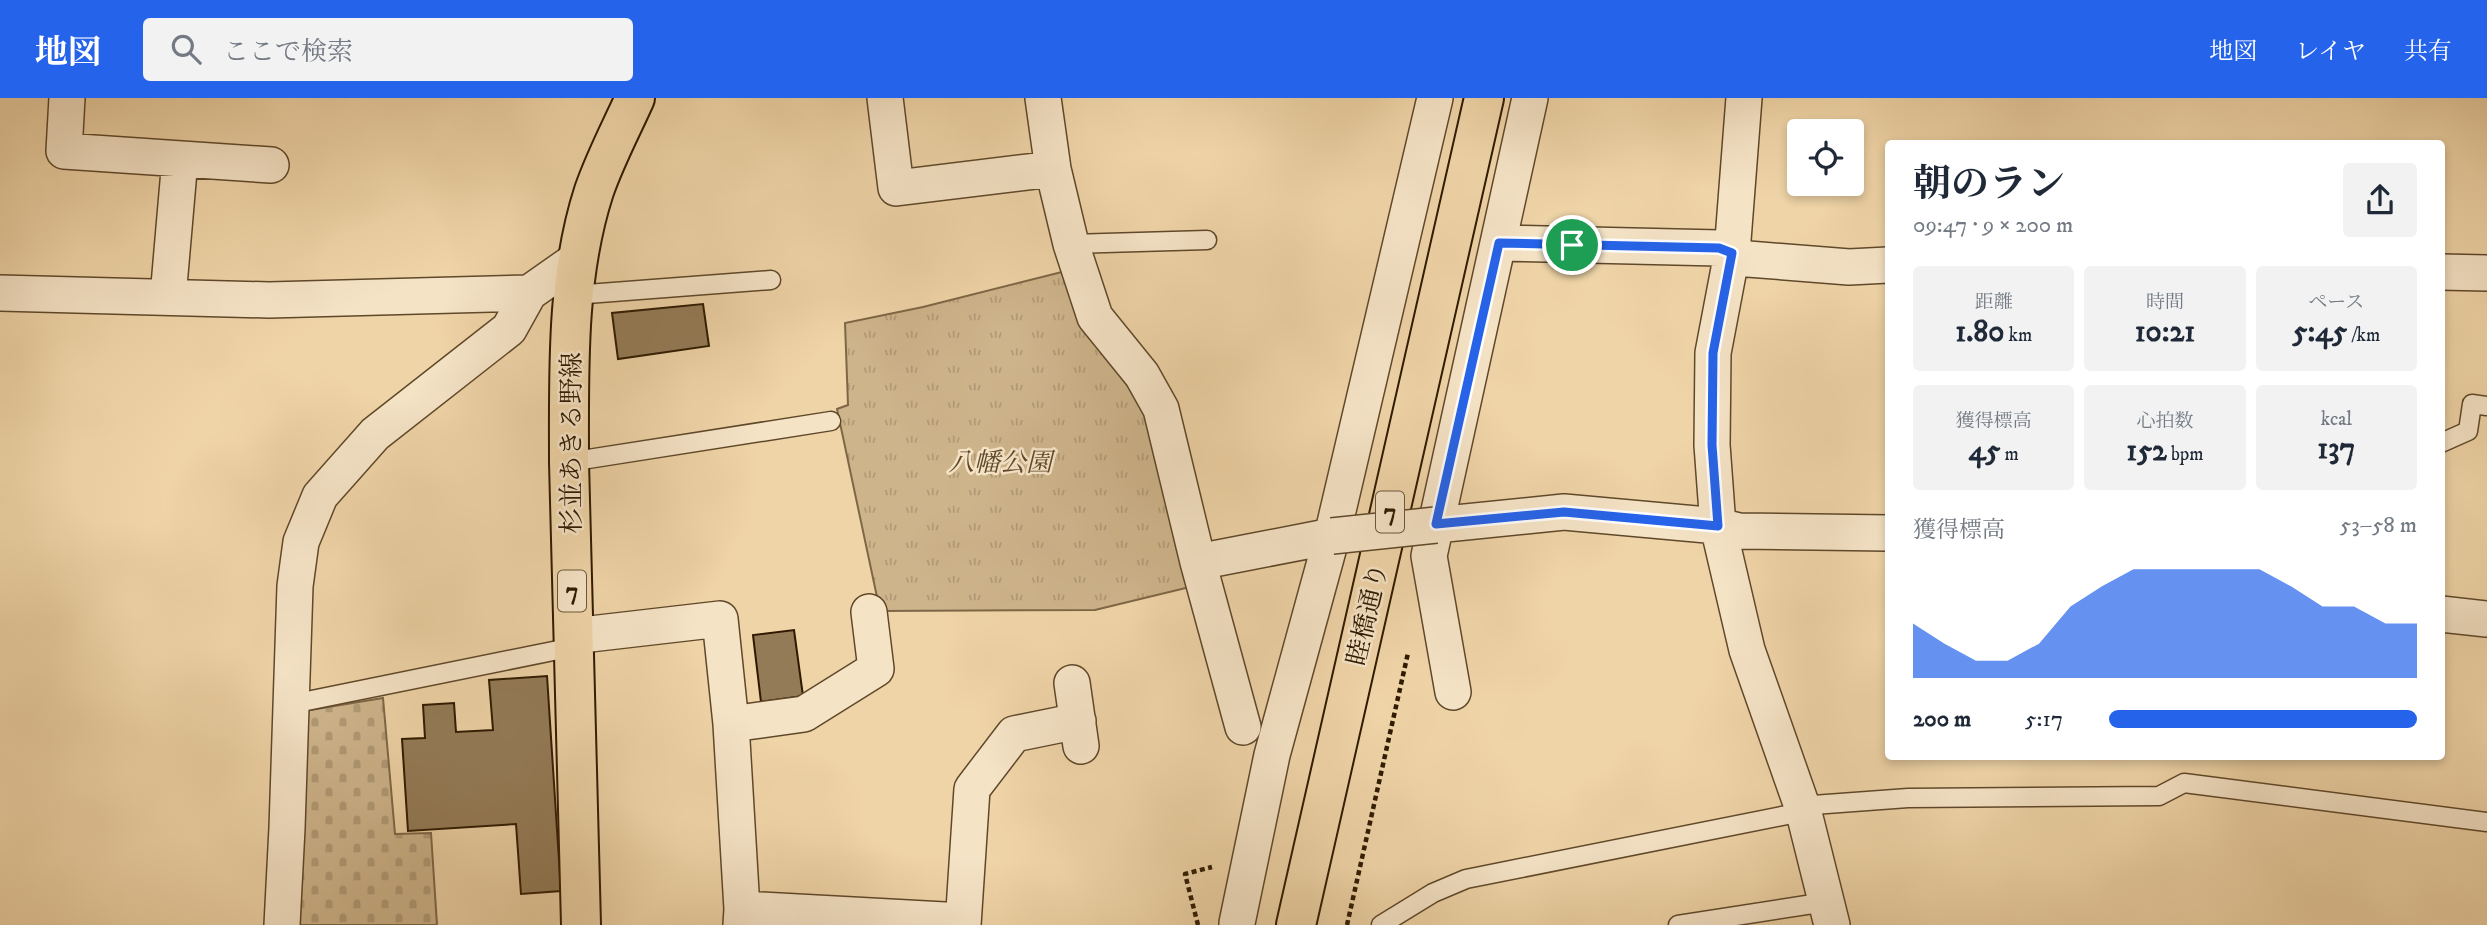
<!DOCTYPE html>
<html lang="ja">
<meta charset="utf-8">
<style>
:root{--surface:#fff;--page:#f2f2f3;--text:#1f2937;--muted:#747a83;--accent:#2563eb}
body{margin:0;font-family:"IM FELL DW Pica","Noto Serif JP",serif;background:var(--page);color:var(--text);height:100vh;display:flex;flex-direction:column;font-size:26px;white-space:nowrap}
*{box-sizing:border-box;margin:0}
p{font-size:23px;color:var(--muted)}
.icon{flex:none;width:38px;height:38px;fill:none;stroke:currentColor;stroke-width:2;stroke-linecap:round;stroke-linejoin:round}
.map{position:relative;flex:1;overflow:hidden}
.drawer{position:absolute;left:1885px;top:42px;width:560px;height:620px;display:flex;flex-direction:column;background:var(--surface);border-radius:7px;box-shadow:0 4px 10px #0003}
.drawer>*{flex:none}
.fabs{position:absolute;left:1787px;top:21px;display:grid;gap:14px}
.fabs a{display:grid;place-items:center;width:77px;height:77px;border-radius:7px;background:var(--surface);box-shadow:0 4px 10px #0003;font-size:35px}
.pin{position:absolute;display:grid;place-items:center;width:60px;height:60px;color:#fff;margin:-30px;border:4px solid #fff;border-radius:50%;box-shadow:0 2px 7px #0007}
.round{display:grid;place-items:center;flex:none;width:74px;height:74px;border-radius:7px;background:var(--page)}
.overview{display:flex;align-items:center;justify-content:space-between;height:119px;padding:0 28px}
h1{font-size:38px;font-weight:700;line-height:52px}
.figures{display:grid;grid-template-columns:repeat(3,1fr);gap:10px;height:119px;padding:7px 28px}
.figures div{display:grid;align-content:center;border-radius:7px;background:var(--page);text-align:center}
.figures b{font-size:30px;font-weight:700}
.figures small{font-size:19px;font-weight:400}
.figures p{font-size:19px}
.chart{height:196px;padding:14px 28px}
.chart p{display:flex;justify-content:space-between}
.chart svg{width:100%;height:126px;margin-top:7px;fill:var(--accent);opacity:.7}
ul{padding:0 28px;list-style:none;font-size:23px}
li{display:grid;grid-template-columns:112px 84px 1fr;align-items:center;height:52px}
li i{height:18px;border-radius:9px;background:var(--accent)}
header{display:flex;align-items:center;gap:42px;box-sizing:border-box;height:98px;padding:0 35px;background:var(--accent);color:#fff}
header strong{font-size:33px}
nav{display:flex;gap:38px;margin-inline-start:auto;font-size:24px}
.search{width:490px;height:63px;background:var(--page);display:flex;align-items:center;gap:18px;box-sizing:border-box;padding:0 24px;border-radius:7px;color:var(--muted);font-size:26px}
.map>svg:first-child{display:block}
.cemetery{fill:url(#cemetery-stones);stroke:#7e6746;stroke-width:2}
.park{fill:url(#park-tufts);stroke:#7e6746;stroke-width:2}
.building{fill:#937b57;stroke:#2f1a01;stroke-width:2}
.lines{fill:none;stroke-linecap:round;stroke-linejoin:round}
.service-casing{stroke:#5f482a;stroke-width:21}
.minor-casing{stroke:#5f482a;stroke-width:38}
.primary-casing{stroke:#2f1a01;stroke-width:42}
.path{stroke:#2f1a01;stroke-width:4.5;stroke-dasharray:5 3.5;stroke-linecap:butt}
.service{stroke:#f5e3c6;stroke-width:18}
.minor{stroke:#f5e3c6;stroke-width:35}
.primary{stroke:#efd4a7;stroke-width:38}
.minor-bridge-casing{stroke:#5f482a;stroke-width:38;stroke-linecap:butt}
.minor-bridge{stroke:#f5e3c6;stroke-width:35}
.route-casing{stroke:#fff;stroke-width:14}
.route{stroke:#2563eb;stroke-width:9}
.labels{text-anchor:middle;stroke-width:5;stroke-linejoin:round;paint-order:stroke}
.shield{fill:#f5e3c6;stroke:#6a563c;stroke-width:2}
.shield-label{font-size:24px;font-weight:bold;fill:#2f1a01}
.street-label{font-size:26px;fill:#2f1a01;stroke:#f5e3c6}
.park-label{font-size:26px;font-style:italic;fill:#5f482a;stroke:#f5e3c6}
</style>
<header>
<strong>地図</strong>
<div class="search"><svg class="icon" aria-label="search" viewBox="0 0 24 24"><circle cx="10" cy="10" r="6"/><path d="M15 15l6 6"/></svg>ここで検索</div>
<nav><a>地図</a><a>レイヤ</a><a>共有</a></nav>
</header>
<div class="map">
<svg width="2487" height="827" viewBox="0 0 2487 827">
<defs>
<pattern id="cemetery-stones" width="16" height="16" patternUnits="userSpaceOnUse" patternTransform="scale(1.75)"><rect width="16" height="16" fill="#ceb48b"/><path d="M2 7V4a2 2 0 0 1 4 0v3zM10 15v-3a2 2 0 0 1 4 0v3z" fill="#b19a76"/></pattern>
<pattern id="park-tufts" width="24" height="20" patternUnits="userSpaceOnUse" patternTransform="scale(1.75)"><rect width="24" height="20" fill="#ceb48b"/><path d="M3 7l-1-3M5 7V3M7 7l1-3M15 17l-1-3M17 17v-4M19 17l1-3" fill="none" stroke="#b19a76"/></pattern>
</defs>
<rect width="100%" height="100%" fill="#efd4a7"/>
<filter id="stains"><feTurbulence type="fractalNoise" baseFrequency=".00286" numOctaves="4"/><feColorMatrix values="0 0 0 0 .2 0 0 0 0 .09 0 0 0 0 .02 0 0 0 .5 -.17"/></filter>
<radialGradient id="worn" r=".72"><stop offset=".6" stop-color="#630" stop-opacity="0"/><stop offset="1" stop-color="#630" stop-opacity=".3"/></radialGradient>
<path class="cemetery" d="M383 600 395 736 431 735 437 827H290L298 614Z"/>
<path class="park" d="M1066 173 1088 233 1150 319 1194 488 1095 512 880 513 837 311 848 307 845 225 923 209Z"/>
<path class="building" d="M703 206 709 248 618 261 612 215Z
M794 532 803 598 761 604 753 537Z
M547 578 561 793 521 796 516 726 408 733 402 641 425 640 423 607 454 605 456 634 493 632 489 582Z"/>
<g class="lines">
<g class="service-casing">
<path id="service" d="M1071 146 1207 142
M574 197 771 182
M2441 345 2468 333 2472 306 2487 308
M569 364 831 323
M292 606 573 549
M1381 827 1433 795 1466 781 1792 716 1813 707 1908 700 2159 698 2184 685 2487 724
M1678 827 1826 804"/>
</g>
<g class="minor-casing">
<path id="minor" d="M67 0 64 53 271 67
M885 0 896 90 1053 71
M1043 0 1053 71 1071 146 1095 219 1142 277 1161 311 1198 464 1332 438
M1744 0 1732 155 1713 255 1712 347 1718 428 1747 552 1803 711 1832 827
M1499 145 1719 150 1748 161 1849 169 1888 167
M2441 174 2487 175
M0 195 269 202 529 195
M168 199 180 61
M1436 427 1564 414 1718 428 1739 433 1888 435
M1198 464 1243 629
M2441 516 2487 521
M573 538 720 521 731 626 742 811 741 827
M1072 585 1081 648
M1453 594 1429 458 1530 0
M731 626 804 616 876 571 869 514
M742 811 963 823
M1237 825 1272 657 1332 438 1435 0
M282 827 287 730 295 488 301 444 320 398 375 336 509 231 529 195 579 160
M963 827 972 691 1014 636 1078 623"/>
</g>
<g class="primary-casing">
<path id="primary" d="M581 827 569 364C569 274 566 179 594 93 605 61 621 31 635 0
M1296 827 1484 0"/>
</g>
<path class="path" d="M1198 827 1185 776 1212 769
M1347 827 1408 555"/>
<use href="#service" class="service"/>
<use href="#minor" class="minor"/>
<use href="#primary" class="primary"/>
<g class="minor-bridge-casing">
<path id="minor-bridge" d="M1332 438 1436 427"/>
</g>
<use href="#minor-bridge" class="minor-bridge"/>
</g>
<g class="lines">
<g class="route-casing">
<path id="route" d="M1499 145 1719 150 1732 155 1713 255 1712 347 1718 428 1564 414 1436 426Z"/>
</g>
<use href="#route" class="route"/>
</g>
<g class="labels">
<g class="shield">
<rect x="1376" y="393.5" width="28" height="41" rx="5"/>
<rect x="558" y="472.5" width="28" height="41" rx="5"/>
</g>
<g class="shield-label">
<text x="1390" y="422">7</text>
<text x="572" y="501">7</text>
</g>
<g class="street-label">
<text transform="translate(571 345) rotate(-90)" y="9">杉並あきる野線</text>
<text transform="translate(1367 516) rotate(-77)" y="9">睦橋通り</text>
</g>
<g class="park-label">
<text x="1000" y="373">八幡公園</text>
</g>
</g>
<rect width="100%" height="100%" filter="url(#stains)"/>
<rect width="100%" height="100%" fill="url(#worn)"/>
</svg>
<div class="fabs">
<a><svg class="icon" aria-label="locate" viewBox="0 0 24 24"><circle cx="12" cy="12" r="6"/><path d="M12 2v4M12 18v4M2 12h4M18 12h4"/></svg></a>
</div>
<div class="pin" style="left:1572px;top:147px;background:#1e9e55"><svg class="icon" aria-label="arrive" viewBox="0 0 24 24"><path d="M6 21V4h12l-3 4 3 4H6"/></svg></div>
<section class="drawer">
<div class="overview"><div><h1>朝のラン</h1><p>09:47 · 9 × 200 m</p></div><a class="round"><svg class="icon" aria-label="share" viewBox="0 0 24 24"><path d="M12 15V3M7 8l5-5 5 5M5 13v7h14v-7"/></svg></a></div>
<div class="figures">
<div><p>距離</p><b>1.80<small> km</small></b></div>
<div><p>時間</p><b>10:21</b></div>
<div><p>ペース</p><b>5:45<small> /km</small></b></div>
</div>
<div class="figures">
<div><p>獲得標高</p><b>45<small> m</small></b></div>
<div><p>心拍数</p><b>152<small> bpm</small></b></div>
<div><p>kcal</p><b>137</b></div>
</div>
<div class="chart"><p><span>獲得標高</span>53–58 m</p>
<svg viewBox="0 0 160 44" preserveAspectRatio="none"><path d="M0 44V25L10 32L20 38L30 38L40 32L50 19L60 12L70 6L80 6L90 6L100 6L110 6L120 12L130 19L140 19L150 25L160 25V44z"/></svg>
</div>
<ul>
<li><b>200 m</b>5:17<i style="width:100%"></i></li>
</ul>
</section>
</div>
